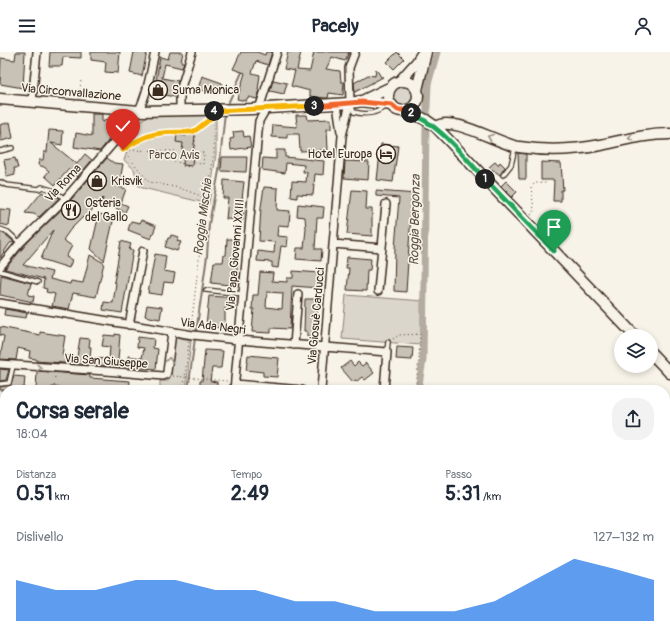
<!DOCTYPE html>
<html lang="it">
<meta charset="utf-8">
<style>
:root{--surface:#fff;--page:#f2f2f3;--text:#1f2937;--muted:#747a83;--accent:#1a73e8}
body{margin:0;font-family:Pangolin,sans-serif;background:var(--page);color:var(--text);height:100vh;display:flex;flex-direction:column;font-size:15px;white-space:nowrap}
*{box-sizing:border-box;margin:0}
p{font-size:13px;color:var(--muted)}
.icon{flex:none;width:22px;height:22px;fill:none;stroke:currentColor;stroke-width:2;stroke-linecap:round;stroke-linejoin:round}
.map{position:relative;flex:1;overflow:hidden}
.sheet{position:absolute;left:0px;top:333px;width:670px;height:256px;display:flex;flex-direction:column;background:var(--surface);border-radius:16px 16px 0 0;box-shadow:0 2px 6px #0003}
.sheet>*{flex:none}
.tools{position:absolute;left:614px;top:277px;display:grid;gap:8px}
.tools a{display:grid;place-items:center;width:44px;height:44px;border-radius:50%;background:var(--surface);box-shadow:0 2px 6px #0003;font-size:20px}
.pin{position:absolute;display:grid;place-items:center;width:34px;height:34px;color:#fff;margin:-41px -17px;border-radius:50% 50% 50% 0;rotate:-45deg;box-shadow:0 0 4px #0007}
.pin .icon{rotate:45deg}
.km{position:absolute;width:20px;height:20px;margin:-10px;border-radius:50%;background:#222;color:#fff;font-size:11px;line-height:20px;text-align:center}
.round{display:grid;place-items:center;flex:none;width:42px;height:42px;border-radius:16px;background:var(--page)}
.overview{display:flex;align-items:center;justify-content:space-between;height:68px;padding:0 16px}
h1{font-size:22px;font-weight:700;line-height:30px}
.metrics{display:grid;grid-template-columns:repeat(3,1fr);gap:6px;height:68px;padding:4px 16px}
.metrics div{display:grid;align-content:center}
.metrics b{font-size:20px;font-weight:700}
.metrics small{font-size:11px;font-weight:400}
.metrics p{font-size:11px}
.chart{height:112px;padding:8px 16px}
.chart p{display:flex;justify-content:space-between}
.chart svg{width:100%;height:72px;margin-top:4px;fill:var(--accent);opacity:.7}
header{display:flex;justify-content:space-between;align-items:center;height:52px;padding:0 16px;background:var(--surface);font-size:18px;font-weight:700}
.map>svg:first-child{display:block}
.green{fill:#dbd6cb;stroke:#8b8074}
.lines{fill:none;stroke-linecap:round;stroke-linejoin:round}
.stream{stroke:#84786c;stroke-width:2}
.canal{stroke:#b4aca0;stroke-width:7}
.building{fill:#c8c1b6;stroke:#3b2a1e;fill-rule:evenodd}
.lane-casing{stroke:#3b2a1e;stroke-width:6}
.street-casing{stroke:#3b2a1e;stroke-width:10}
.secondary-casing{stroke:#3b2a1e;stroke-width:13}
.path{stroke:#3b2a1e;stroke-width:1;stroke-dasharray:1 3;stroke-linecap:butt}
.lane{stroke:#f7f3e8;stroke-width:3.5}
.street{stroke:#f7f3e8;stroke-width:7}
.secondary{stroke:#f7f3e8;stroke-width:10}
.oneway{stroke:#998e83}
.split-1-casing{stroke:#fff;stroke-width:8}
.split-2-casing{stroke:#fff;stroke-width:8}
.split-3-casing{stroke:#fff;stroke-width:8}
.split-4-casing{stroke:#fff;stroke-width:8}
.split-5-casing{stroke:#fff;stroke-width:8}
.split-1{stroke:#22a559;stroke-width:5}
.split-2{stroke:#22a559;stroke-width:5}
.split-3{stroke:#f0652b;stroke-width:5}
.split-4{stroke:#f5b400;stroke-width:5}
.split-5{stroke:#f5b400;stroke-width:5}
.labels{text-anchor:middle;stroke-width:3;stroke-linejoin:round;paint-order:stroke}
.poi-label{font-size:12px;fill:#3b2a1e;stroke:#f7f3e8;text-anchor:start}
.street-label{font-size:12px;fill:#3b2a1e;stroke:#f7f3e8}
.park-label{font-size:12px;fill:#5b4c41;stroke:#f7f3e8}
.water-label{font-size:13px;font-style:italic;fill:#5f5145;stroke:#f7f3e8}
</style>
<header><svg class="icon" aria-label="menu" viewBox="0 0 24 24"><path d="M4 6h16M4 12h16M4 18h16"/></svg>Pacely<svg class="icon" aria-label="person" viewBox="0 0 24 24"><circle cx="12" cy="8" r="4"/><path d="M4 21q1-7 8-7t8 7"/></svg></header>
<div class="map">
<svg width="670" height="589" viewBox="0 0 670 589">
<rect width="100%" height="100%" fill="#f7f3e8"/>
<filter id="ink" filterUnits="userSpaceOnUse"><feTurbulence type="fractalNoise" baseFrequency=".025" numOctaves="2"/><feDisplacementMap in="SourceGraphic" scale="8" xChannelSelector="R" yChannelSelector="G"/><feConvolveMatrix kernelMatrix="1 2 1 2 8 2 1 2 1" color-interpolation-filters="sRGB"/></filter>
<g filter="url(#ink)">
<path class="green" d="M392 44a11 11 0 1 1 22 0a11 11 0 1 1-22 0Z
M216 63V102L209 152 139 135 134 117 124 108 134 82 131 77 147 64Z
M346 243 423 249 422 293 342 287Z
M174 285 191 288 186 338H160V329H168L171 322Z
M74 584H119L116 589H73Z"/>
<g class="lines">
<path class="stream" d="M227 54 243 18
M196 281 207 204 209 172 219 119 225 60
M188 338 195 286
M167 584 169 589
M129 585V584"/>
<path class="canal" d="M418 338 423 308 426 76 428 32 437 0
M408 584V589"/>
</g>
<path class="building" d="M16 0H25L23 36 0 32 1 6 15 8Z
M50 0H81V6L63 5 62 14H49Z
M91 0H120L118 21 105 20 106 10 91 8Z
M134 0H147L142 24 130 21Z
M170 0H183L181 10H184L182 16 165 12 162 26 178 29 175 45 154 41 160 5 168 7Z
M241 0H257L265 3 266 0H272L268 13 256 9 252 21 260 23 258 38H260L257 47 248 45 246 49 237 47 245 21 233 17Z
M288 0H301L297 18 310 19 314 0H349L345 9 332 5 326 17 340 19 341 30H344L343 43 329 41 328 46H325L310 44V39L291 34 295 19 284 17Z
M397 0 404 7 394 17 387 10Z
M376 17 381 25H383L355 40 354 31 368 23 375 24Z
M202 24 222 31 219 41 206 37 205 39 198 37Z
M273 28 287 31 284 42 270 39Z
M92 62H102V70L116 64 117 66 121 65 123 68V72L117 79 112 81 108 89 100 99 74 95 76 81 92 84Z
M296 63H307L308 68 331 67V77H327L328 98 300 99 299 82H287V86L272 85 273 73 297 75Z
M10 70 13 86 1 89 0 73Z
M49 78 63 79 62 93 51 91 77 112 85 102 92 108 78 125 69 117 55 133 45 124 49 119 44 115 38 113 39 108H43L44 100H47Z
M243 79 244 85 249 84 251 95 231 98 230 87 234 86 233 80Z
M187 82 195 83 192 114 183 113 184 100 182 99 183 91 176 90 177 83 186 84Z
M381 92 398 94 393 130 377 128Z
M276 98H285V105L324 109 323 123 315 122 313 143 297 142V146L291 145 292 129 306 130 307 120H303L304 113 286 111 285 121 262 118 263 106 276 107Z
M518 101 526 102V127H519Z
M222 105H247L246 120 221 119Z
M15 106 18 116H14L15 123 7 125 4 108Z
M107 106 114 111 123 112 119 135 126 137 121 151 128 154 125 160 102 151 103 146 99 150 96 149 92 158 85 167 83 165 70 178 63 188 72 194 66 205 72 208 69 216 41 207 53 178 23 213 52 220 50 227 70 232 71 229 83 231 90 203 104 211 96 245 73 241 69 257 52 254 55 242 46 240 47 237 43 236 44 227 5 217 28 190 69 150Z
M345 109 369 110 368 128 344 126Z
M495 110 498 113 500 110 505 115 500 123 489 115Z
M541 110 561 111 563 138H561V149H553L554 128H541Z
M224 128 244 130 241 156 244 157 243 168 226 167 228 146H223Z
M506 129 517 140 512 145 501 134Z
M264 135 278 136 277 158 290 159 289 174 278 173 277 184 288 185 287 195 281 194 278 216 272 215V210L257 209 258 199 274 201 275 190 259 189 261 155Z
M352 138 367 139 366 157H372V184L347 182Z
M376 139 417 142V147H412L406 240 394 239 395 196 399 146 376 144Z
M42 140 48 144 52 141 53 142 59 146 39 165 34 162 25 161Z
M298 152 324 155 323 166H317L315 197H322L321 209 296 207 297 196H304L306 177 305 165 297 164Z
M0 157 11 158 9 174 0 172Z
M99 162 114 165 104 209 91 197Z
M141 168 156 174 151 187 128 178 131 169 140 171Z
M0 180 6 183 14 190 10 191 0 206Z
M171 183 179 185 177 189 181 190 177 199 165 195 168 186H170Z
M227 187H238L237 221 240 222 239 234 211 231 214 210H223L224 203H226Z
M121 189 131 192 129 198H133L122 261 103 258 104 250 113 251 116 231 114 230Z
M155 202 166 204 164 219 175 221 173 231 164 230 162 243 148 241Z
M347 205 371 207 370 218H367L366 239 347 238 349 216H346Z
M293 219 320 221 319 236 292 234 290 277 271 276V281L252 280 254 257H252L253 243H258L260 220 273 221 272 229 287 230V226H293ZM267 240 283 241 282 257 266 255Z
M1 223 31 231 28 243 34 244 33 250 0 243Z
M209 244 236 246 235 256H225V276L206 275Z
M305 247H318L316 279H314V285H307V279H304Z
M147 253 162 255 160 267 145 264Z
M5 257 27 261 26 266 4 263Z
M0 275 40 283V280L65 284 62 303 77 305 80 286 90 287 89 295H91L90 306 109 307 110 295 102 294 104 283 115 284V282L120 283 118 308 128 309V304L142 306 144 296 137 295 138 285 154 287 153 296 158 297 156 317 104 313V314L36 309V307L29 306 30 299 18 296 16 308 0 307 4 284 0 283Z
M397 295 413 296 412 308 396 307Z
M205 298 223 299 221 316H212L210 329 217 330V338H200V329H202Z
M248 303 279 306 277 325 263 324V320L246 318Z
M350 309 354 314 358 310 362 314 366 311 374 321 365 328 362 325 357 329 355 328 353 330 341 316Z
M0 317 9 318 6 328 0 329Z
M37 319 90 323V326L130 329 129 338H98L81 336V338H74V336L52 335V338H36Z
M14 324 25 325 24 336H17V338H0V335L11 333Z"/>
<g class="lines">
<g class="lane-casing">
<path id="lane" d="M351 52 354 60C365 63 377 62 385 54
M0 99 12 96
M503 123 511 113 515 96
M0 130 6 133 39 137 42 135 55 139 65 147
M0 177 8 180 20 191
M0 219 38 230
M206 238 243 242
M387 300 388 290
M0 332 9 331 13 314
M0 367 5 368
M32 589 42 584"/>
</g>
<g class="street-casing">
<path id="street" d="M32 50 37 0
M337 52 341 80
M259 57 277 0
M180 58V39L192 0
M333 192 382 196
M0 215 20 191 65 147 134 67C147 47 150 22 155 0
M378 239 386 152
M0 251 193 283 238 288 387 300 384 338
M129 273 143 199
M294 293 298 242
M0 312 106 319 163 324 166 323 167 320 172 280
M235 332 302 338
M234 338 259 69 266 57
M321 338 342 84 350 51 349 16 355 0
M0 416 5 419
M42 584 49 589
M118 589 121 584
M299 589 300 584
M362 589 363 584"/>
</g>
<g class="secondary-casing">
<path id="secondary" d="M388 44a15 15 0 1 1 30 0a15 15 0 1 1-30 0Z
M399 30 417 10 422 2
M417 38 426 0
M0 47 139 59 251 57 350 51 362 49 391 35
M362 49 392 53
M406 58 426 68 436 75 635 284
M436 75C451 62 501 93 519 95 545 99 575 98 601 93 625 88 646 82 670 82
M651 301 670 321"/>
</g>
<path class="path" d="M79 46 81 28
M120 94 123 98 175 99 174 110 182 111V114L193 115V111L203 112 204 101 194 100 196 82 186 80
M206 146 180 136 149 130 123 98C149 79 162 81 192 80L197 78 210 67
M531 163 534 158 531 135 535 131H547
M191 276 203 172 214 101V67
M393 287 399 283 420 282 419 308 415 338
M189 290 185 325 227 329
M173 324 185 325 183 338
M54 338 55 323
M0 520 5 521
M665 546 670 545
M173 584 174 589
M404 584V589
M421 584V589"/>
<use href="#lane" class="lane"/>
<use href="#street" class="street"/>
<use href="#secondary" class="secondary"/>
</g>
<defs><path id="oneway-chevron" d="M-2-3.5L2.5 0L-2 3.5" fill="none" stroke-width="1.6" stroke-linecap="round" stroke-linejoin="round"/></defs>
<g class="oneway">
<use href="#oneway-chevron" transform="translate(490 85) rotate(-160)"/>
<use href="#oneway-chevron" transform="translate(631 86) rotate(167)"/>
<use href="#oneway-chevron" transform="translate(169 308) rotate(-83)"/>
<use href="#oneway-chevron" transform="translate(39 316) rotate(4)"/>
</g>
</g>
<g class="lines" filter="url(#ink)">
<g class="split-1-casing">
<path id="split-1" d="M485 127 554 199"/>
</g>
<g class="split-2-casing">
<path id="split-2" d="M411 61C442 75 462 103 485 127"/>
</g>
<g class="split-3-casing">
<path id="split-3" d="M314 54 362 50 392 53 398 58H406L411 61"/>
</g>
<g class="split-4-casing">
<path id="split-4" d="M214 59 314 54"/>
</g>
<g class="split-5-casing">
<path id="split-5" d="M123 98C149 79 162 80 192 80L196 78 214 64V59"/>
</g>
<use href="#split-1" class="split-1"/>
<use href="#split-2" class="split-2"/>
<use href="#split-3" class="split-3"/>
<use href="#split-4" class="split-4"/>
<use href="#split-5" class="split-5"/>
</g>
<defs>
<g id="shop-ring" transform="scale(1)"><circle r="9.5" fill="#f7f3e8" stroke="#3b2a1e" stroke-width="1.5"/><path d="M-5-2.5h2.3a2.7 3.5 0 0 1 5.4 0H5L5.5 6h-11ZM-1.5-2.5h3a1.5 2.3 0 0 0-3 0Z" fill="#3b2a1e"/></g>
<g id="hotel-ring" transform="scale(1)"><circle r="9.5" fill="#f7f3e8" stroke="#3b2a1e" stroke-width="1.5"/><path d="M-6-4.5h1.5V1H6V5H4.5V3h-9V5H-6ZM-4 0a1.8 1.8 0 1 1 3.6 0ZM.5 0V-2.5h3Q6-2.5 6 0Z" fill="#3b2a1e"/></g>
<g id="restaurant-ring" transform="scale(1)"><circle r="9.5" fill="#f7f3e8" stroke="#3b2a1e" stroke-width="1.5"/><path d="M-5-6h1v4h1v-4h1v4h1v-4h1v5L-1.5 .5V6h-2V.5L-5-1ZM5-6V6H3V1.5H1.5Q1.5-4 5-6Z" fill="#3b2a1e"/></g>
</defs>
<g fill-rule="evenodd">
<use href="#shop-ring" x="158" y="38"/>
<use href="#hotel-ring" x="386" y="102"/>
<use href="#shop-ring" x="97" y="129"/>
<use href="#restaurant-ring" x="71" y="158"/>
</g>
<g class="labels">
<g class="poi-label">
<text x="172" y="42">Suma Monica</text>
<text x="372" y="106" text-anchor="end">Hotel Europa</text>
<text x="111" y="133">Krisvik</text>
<text x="85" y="155">Osteria<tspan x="85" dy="14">del Gallo</tspan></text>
</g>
<g class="street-label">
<text transform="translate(71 40) rotate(5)" y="4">Via Circonvallazione</text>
<text transform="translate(63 131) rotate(-47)" y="4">Via Roma</text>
<text transform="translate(235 203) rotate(-85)" y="4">Via Papa Giovanni XXIII</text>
<text transform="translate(316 264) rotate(-85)" y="4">Via Giosuè Carducci</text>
<text transform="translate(213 274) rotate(7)" y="4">Via Ada Negri</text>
<text transform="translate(106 309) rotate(4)" y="4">Via San Giuseppe</text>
</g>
<g class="park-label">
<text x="174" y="107">Parco Avis</text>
</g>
<g class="water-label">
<text transform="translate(202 165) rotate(-83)" y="5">Roggia Mischia</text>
<text transform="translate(414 168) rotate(-89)" y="5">Roggia Bergonza</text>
</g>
</g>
</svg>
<div class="tools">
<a><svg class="icon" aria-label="layers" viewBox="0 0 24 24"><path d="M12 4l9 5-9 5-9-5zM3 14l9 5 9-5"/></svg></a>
</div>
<div class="pin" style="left:554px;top:199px;background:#1e9e55"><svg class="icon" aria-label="arrive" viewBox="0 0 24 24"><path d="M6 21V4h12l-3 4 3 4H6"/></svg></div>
<div class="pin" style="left:123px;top:98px;background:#d93025"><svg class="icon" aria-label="check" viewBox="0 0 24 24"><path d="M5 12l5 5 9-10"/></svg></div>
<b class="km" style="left:485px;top:127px">1</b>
<b class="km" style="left:411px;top:61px">2</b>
<b class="km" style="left:314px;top:54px">3</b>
<b class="km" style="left:214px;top:59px">4</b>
<section class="sheet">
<div class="overview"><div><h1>Corsa serale</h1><p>18:04</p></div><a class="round"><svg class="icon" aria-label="share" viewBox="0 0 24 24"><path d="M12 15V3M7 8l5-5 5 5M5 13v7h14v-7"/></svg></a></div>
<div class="metrics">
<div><p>Distanza</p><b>0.51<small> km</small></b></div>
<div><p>Tempo</p><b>2:49</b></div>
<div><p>Passo</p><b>5:31<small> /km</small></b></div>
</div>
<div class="chart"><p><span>Dislivello</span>127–132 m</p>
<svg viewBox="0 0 160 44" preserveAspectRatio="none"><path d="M0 44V19L10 25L20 25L30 19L40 19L50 25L60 25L70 32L80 32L90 38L100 38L110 38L120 32L130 19L140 6L150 12L160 19V44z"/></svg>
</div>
</section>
</div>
